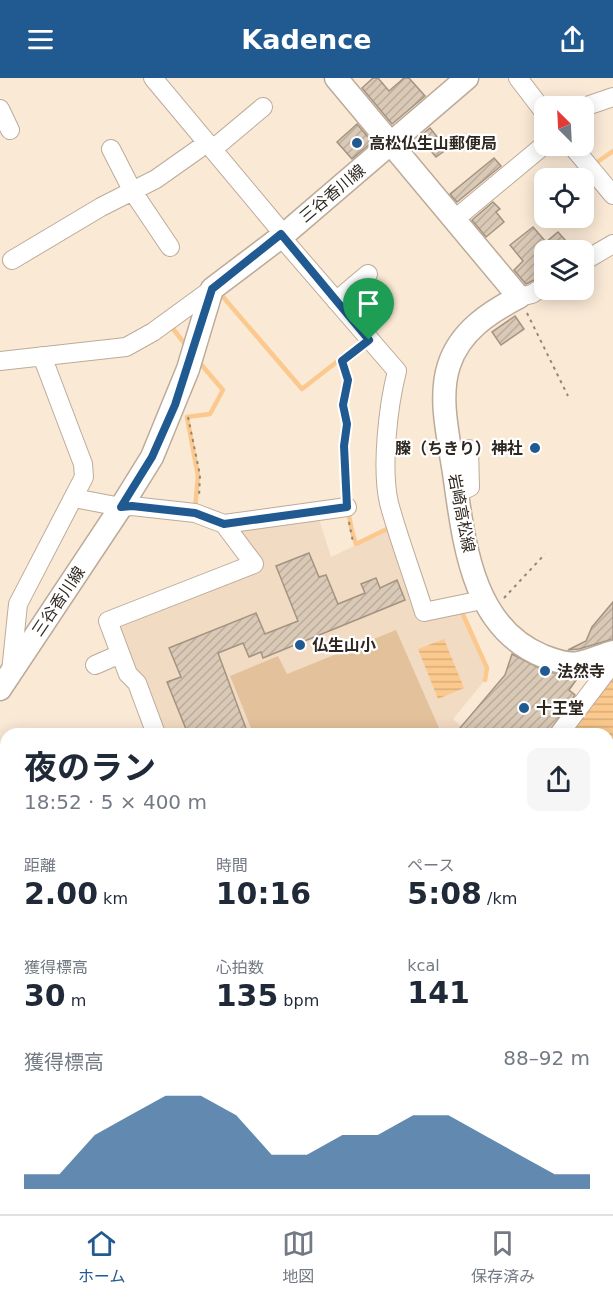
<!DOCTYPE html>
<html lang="ja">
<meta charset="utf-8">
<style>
:root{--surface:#fff;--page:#f6f6f7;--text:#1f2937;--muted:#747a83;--line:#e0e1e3;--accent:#215a91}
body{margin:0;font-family:"DejaVu Sans","Noto Sans JP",sans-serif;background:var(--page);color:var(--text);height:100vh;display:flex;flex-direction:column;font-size:22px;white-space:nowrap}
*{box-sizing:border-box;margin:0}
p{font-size:20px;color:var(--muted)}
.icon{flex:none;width:33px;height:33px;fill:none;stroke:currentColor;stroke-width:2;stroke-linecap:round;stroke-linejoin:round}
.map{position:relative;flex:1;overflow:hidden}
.details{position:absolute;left:0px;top:650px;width:614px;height:488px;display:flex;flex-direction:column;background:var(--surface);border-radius:18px 18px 0 0;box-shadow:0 3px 15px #0003}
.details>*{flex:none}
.needle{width:39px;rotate:336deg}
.tools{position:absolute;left:534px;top:18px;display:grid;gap:12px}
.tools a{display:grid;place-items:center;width:60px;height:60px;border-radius:12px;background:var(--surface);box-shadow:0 3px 15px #0003;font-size:30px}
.pin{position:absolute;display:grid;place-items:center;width:51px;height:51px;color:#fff;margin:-62px -26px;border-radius:50% 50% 50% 0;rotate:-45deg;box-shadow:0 0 6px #0007}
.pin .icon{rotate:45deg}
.round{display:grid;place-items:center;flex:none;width:63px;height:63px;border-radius:12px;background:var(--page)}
.head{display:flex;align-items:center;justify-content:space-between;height:102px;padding:0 24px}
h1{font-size:33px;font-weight:700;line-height:45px}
.stats{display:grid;grid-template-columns:repeat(3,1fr);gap:9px;height:102px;padding:6px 24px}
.stats div{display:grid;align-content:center}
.stats b{font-size:30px;font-weight:700}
.stats small{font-size:16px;font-weight:400}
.stats p{font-size:16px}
.chart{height:168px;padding:12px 24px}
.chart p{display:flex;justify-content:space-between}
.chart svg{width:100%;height:108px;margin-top:6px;fill:var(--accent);opacity:.7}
header{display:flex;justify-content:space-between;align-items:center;height:78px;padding:0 24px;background:var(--accent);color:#fff;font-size:27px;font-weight:700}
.dock{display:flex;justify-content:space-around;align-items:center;height:84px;border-top:2px solid var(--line);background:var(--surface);font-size:16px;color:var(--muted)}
.dock a{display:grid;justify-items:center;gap:3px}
.dock .selected{color:var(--accent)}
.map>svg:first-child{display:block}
.built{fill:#f2dbc3}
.forest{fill:url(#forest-crowns)}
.cemetery{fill:url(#cemetery-stones)}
.garden{fill:#e3c19b}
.water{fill:url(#water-rules)}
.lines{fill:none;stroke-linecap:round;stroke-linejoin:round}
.stream{stroke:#fbc98d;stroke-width:4.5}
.building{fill:url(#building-hatch);stroke:#a39381;stroke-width:1.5}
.minor-casing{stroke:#bcab99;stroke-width:20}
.major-casing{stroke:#bcab99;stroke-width:25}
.path{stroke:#928679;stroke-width:2;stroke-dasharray:3 4.5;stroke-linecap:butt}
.minor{stroke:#fff;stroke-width:18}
.major{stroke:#fff;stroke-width:22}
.route-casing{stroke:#fff;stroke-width:12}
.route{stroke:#215a91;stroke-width:8}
.poi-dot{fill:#215a91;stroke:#fff;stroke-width:2}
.labels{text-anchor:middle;stroke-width:4.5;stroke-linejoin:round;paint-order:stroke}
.poi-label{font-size:16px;font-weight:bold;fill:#2f2821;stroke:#fff;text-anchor:start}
.street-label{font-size:16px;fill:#2f2821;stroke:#fff}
</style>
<header><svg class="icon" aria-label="menu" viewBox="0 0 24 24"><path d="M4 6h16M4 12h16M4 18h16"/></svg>Kadence<svg class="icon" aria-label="share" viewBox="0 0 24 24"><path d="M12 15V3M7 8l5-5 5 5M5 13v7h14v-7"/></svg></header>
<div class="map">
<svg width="613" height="1136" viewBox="0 0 613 1136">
<defs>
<pattern id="forest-crowns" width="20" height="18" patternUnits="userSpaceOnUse" patternTransform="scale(1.5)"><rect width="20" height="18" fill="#e3c19b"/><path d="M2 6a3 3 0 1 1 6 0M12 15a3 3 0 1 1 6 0" fill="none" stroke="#c3a685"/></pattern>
<pattern id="cemetery-stones" width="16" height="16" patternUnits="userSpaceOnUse" patternTransform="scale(1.5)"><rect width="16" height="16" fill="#e3c19b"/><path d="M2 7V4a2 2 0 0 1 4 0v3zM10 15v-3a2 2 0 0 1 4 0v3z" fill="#c3a685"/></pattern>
<pattern id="water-rules" width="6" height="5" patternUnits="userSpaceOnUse" patternTransform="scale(1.5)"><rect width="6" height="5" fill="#fbc98d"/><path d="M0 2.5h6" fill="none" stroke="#d7ad79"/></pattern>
<pattern id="building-hatch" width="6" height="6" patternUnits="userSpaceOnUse" patternTransform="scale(1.5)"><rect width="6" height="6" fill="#dac9b6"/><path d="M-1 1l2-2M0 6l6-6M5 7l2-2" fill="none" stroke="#bbad9c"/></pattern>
</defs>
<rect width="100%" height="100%" fill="#fae9d5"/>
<path class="built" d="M318 438 331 479 392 450 419 541 461 533 487 595 485 602 453 641 462 649 464 655H161L115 544 250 491 240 456 247 448Z"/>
<path class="forest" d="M0 923 6 927V1131H112V1136H0Z
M608 963 613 968V1136H394L397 1131H608Z"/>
<path class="cemetery" d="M0 790 6 803V927L0 923Z
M112 1131H231L232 1136H112Z"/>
<path class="garden" d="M396 552 439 650 449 655H253L230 598 278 578 287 596Z"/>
<path class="water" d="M444 561 464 610 438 621 418 571Z
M613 597V965L608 960V656H565Z
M318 1131H397L394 1136H316Z"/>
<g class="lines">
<path class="stream" d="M593 87 613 73
M218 213 302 311 343 279C354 303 345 306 347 328 350 373 340 422 356 466L393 448
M170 247 188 270
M195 431 198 398 187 339 210 336 223 312 199 284
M461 532 487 590 485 602
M482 1131 483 1136"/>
</g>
<path class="building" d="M373 0H378L389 13 404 0H409L425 18 392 46 362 10Z
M357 46 372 64 352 81 337 64Z
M430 50 447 71 436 79 419 59Z
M494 80 501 88 457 124 450 116Z
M493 124 500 131 496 134 504 144 486 159 472 142Z
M533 149 546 164 558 154 574 172H544V197L526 206 514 192 523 183 510 167Z
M515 238 524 251 501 267 492 254Z
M309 475 319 499 326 497 338 526 365 515 361 506 376 500 380 510 397 502 405 522 263 580 261 574 249 579 243 565 218 575 248 656H188L167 604 181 599 169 570 256 535 265 556 298 543 276 488Z
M613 524V561L579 571 568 572 586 563 592 549Z
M512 576 547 594 579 598 569 612 575 617 548 656H455L505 597Z"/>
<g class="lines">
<g class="minor-casing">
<path id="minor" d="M153 0 280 152 282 160 397 293C388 328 381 390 389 425 399 462 413 498 424 534L482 522
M518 0 544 34
M584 29 613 19
M0 31 10 52
M572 68 613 117
M111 71 133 114 170 169
M213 71 263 29
M455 141 544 67
M12 182 101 129 156 101 207 65
M584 183 613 166
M519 219 532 216 544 208
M336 223 368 196
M0 283 126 269 153 254 212 211
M457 415 470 409 469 371
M74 420 121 429 132 428 195 435 224 446 254 486 108 543 128 596 137 605 156 656
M224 446 347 429
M95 587 120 576
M11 594 18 526 84 399 83 386 42 278
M559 656 613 585
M309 1136 310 1131"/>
</g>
<g class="major-casing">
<path id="major" d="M336 0 519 219C490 234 460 253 449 287 438 320 449 361 454 395 464 463 471 549 543 578 554 582 566 587 578 585 590 583 602 577 613 574
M0 611 121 429 152 379 188 291 212 211 286 155 467 0"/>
</g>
<path class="path" d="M527 235 568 318
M188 339 200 397 199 419
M345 412C342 383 347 356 344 328 341 309 352 308 342 283L358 271
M349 444 353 464
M504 520 545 476
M0 868 6 869
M608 1031 613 1029
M225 1131 226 1136
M462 1131 463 1136
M135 1136 142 1131
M416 1136 418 1131"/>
<use href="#minor" class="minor"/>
<use href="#major" class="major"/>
</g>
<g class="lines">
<g class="route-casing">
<path id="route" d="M281 156 369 262 342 283 348 302 343 327 347 346 344 368 347 429 224 446 195 435 132 428 121 429 152 379 175 327 212 211Z"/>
</g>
<use href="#route" class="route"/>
</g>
<g class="poi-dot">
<circle cx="357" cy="65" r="6"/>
<circle cx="535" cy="370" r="6"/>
<circle cx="300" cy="567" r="6"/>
<circle cx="545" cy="593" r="6"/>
<circle cx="524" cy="630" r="6"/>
</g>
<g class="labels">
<g class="poi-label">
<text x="369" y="71">高松仏生山郵便局</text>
<text x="523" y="376" text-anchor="end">榺（ちきり）神社</text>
<text x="312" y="573">仏生山小</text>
<text x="557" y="599">法然寺</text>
<text x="536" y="636">十王堂</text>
</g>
<g class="street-label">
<text transform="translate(332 115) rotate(-40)" y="6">三谷香川線</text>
<text transform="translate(462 435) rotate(79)" y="6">岩崎高松線</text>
<text transform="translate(58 523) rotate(-56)" y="6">三谷香川線</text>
</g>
</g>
</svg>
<div class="tools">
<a><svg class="needle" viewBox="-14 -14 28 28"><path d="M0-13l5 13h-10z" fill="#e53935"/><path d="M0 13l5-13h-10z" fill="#747a83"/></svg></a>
<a><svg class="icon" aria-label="locate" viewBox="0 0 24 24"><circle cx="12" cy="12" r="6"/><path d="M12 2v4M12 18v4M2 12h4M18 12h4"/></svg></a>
<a><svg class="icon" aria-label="layers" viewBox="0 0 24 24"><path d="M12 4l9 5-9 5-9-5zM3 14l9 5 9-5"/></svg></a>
</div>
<div class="pin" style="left:369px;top:262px;background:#1e9e55"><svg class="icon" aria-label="arrive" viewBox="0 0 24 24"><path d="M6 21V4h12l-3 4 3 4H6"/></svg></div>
<section class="details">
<div class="head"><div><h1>夜のラン</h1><p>18:52 · 5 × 400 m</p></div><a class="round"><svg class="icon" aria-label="share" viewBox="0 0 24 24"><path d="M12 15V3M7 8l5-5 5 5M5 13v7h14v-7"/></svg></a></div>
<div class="stats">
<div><p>距離</p><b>2.00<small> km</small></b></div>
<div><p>時間</p><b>10:16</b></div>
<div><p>ペース</p><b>5:08<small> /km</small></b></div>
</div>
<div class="stats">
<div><p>獲得標高</p><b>30<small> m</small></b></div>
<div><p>心拍数</p><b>135<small> bpm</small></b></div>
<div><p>kcal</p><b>141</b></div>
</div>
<div class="chart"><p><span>獲得標高</span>88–92 m</p>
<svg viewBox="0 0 160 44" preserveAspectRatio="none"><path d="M0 44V38L10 38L20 22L30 14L40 6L50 6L60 14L70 30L80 30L90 22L100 22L110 14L120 14L130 22L140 30L150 38L160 38V44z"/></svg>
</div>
</section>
</div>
<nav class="dock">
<a class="selected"><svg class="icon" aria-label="home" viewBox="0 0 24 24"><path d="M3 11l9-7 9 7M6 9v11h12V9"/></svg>ホーム</a>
<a><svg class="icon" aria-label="map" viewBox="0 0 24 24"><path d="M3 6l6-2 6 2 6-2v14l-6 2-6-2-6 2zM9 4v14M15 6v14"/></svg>地図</a>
<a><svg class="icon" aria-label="saved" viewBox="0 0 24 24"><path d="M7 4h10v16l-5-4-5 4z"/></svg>保存済み</a>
</nav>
